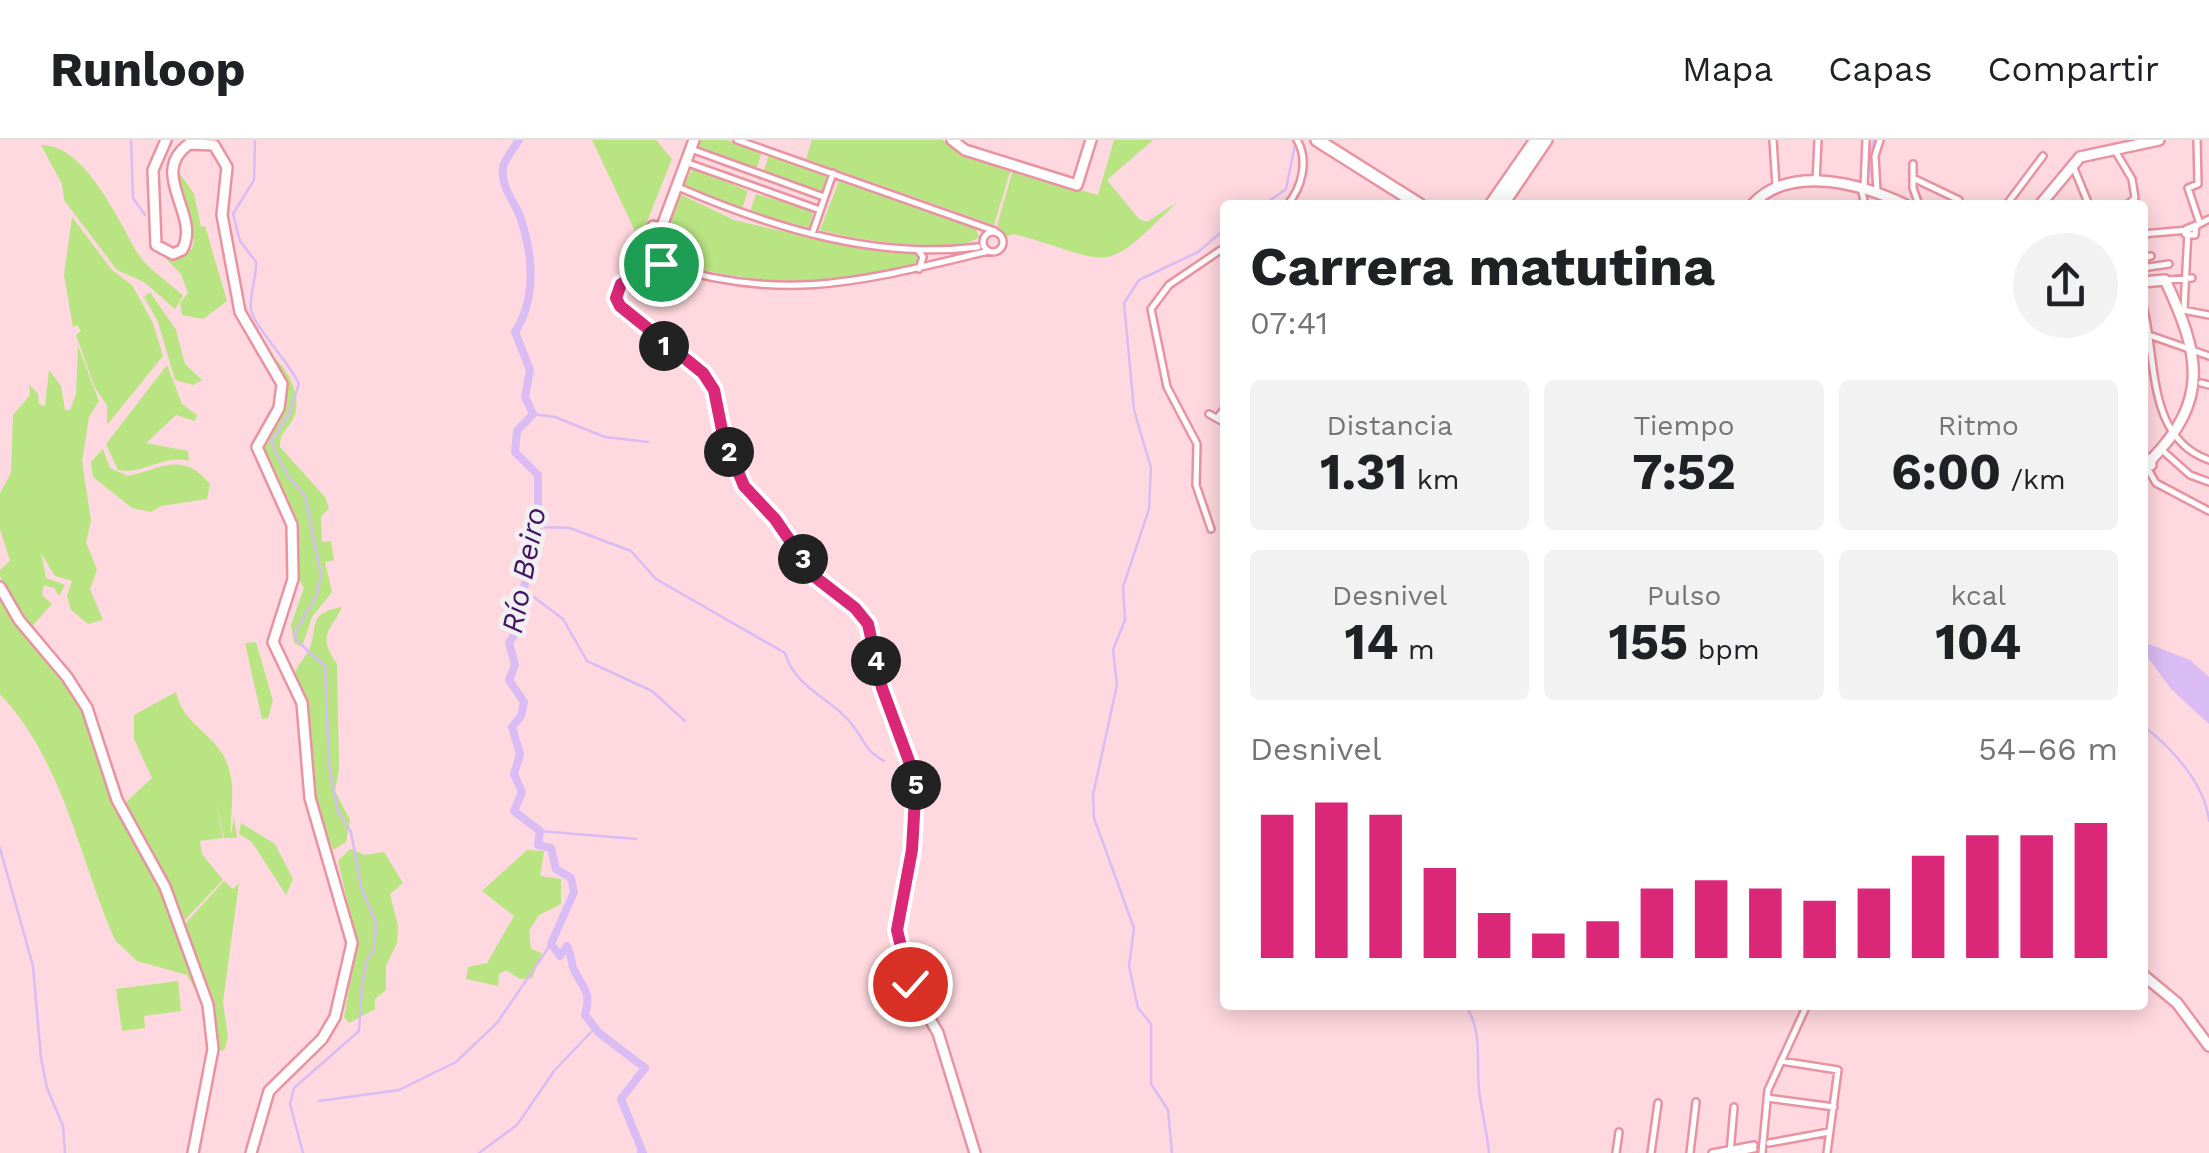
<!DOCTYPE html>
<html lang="es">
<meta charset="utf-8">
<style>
:root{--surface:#fff;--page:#f2f2f2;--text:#202124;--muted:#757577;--line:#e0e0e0;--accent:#db2777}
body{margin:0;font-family:"Work Sans",sans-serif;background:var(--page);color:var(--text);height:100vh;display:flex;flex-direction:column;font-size:38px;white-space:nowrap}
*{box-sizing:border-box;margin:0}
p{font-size:32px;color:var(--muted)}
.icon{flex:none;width:55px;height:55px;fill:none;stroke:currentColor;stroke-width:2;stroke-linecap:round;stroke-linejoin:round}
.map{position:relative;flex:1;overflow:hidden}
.drawer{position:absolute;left:1220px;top:60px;width:928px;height:810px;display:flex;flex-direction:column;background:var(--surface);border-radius:10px;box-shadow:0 5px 25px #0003}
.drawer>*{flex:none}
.pin{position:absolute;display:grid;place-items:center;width:85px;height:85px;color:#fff;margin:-42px;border:5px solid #fff;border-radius:50%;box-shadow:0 2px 10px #0007}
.km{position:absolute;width:50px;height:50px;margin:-25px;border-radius:50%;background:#222;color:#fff;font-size:28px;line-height:50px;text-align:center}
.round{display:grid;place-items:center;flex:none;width:105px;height:105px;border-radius:52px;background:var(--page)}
.headline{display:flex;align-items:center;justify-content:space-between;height:170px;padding:0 30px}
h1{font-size:55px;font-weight:700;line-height:75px}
.figures{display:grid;grid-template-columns:repeat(3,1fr);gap:15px;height:170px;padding:10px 30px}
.figures div{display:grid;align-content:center;border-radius:10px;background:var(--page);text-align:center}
.figures b{font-size:50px;font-weight:700}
.figures small{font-size:28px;font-weight:400}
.figures p{font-size:28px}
.chart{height:280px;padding:20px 30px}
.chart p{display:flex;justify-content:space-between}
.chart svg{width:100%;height:180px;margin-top:10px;stroke:var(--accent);stroke-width:6}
header{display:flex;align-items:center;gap:60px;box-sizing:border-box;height:140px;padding:0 50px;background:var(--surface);border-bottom:2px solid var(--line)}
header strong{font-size:48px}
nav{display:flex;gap:55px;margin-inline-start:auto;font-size:35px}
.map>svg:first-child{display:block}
.green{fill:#b8e482}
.water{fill:#d9bcf4}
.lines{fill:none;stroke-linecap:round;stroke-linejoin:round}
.stream{stroke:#d9bcf4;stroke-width:2.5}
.river{stroke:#d9bcf4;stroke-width:8}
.street-casing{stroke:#e993a2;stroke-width:10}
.secondary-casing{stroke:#e993a2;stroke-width:14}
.primary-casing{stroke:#e993a2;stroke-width:16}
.street{stroke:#fff;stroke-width:5}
.secondary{stroke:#fff;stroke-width:9}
.primary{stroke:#fff;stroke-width:11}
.route-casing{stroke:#fff;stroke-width:20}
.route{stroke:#db2777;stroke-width:12}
.labels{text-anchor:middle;stroke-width:9;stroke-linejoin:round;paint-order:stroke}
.water-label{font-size:30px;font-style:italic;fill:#451465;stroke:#f1f1f1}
</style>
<header>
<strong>Runloop</strong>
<nav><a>Mapa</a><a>Capas</a><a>Compartir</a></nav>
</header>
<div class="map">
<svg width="2209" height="1013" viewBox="0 0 2209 1013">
<rect width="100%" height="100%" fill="#ffd9df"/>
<path class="green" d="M592 0H656L672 19 642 94 636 93Z
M700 0H727L762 12 756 30 698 9Z
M812 0H942L964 15 1011 29 994 85 806 19Z
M1114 0H1153L1107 40 1139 79 1147 82 1177 62C1099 140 1114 121 1014 94L1007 96 997 85 1013 30 1098 55Z
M41 5C85 4 118 80 137 112 146 128 170 143 183 156L175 169 144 142 117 130 64 60 62 44Z
M769 15 826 35 823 50 820 53 763 33Z
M693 28 748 51 742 69 684 45Z
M181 35 194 54 201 87 205 86 227 161 203 179 182 175 180 163 188 153 181 134 165 118 192 109 194 101 175 36Z
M839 41 976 89 979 97C959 117 848 98 820 90Z
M756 54 813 71 810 88 750 72Z
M682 55 734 80 847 106 916 114 918 123C841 155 747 142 670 122L661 98 677 57Z
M72 77 112 130 132 145 153 183 163 216 107 285V265L95 248 76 195 81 191 77 185 73 187 64 135Z
M150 152 176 190 185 224 202 240 193 245 175 240 158 182 144 157Z
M78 206 99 261 89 277 82 321 91 381 86 402 97 430 90 449 103 480 88 484 71 470 67 456 72 441 55 436 41 413 46 438 65 445 59 456 54 448 44 445 42 455 52 464 33 485 76 543C52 519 0 463 0 430L10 421 0 389V353L11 333 13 275 30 255 29 244 38 254 39 264 45 266 49 230 61 246 65 270H70L76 254Z
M271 215C288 228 304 258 293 279 287 291 279 293 280 307L325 357 329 368 321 377 322 402 331 401 334 420 325 422 332 452 312 477 302 507 294 503 291 485 304 448 297 437 294 374 261 309C274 268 307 259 271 215Z
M167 225 182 264 197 275 195 281 176 275 146 303 188 311 189 321C163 314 142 336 118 330L106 304Z
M103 309 110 328 128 336C163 328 183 311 210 344L207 359 161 366 151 372 132 368 93 337 91 322Z
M0 450 82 563 108 643 163 748 205 867 187 835 137 821 115 800C78 716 65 624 0 554Z
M342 467C333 489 315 493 337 524L339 629 335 651 350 680 346 702 333 710 315 661 306 559 295 533C298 524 305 518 309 510 319 486 306 473 342 467Z
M256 502 273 561 268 578 262 579 245 503Z
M176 552C181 581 210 592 223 615 239 643 229 673 231 695L234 676 237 698H224L215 658 223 698 200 701 202 714 223 740 180 785 122 666 152 638 134 599V575Z
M241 683 275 704 293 739 286 755 252 702 239 694Z
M350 709 365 715 384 712 403 743 390 754 398 786 397 803 386 826V850L375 859V869L349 883 344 877 357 803 338 721Z
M527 710 544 711 540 736 561 739V764L539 775 529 791 531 809 542 813 532 838 520 839 506 830 499 834 498 846 466 839 468 827 487 823 514 776 482 751Z
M224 741 233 749 239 743 223 862 228 897 224 911 216 909 215 863 183 786Z
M178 841 181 871 144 876 145 888 122 891 116 849Z"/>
<path class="water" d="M2149 504 2190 520 2209 537V584L2172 550 2143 511V505Z"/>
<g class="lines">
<path class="stream" d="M131 0 133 58 145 75
M255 0 254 40 233 74 240 101 256 122C257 137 249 155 251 170 254 186 289 222 299 244L289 274 271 302 287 335 305 356 321 435 316 457 295 492 297 501 325 526 329 625 338 672 351 692 361 747 376 783 374 810 367 820 362 845 359 891 294 948 290 964 303 1013
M1874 50 1868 16 1874 0
M1264 65 1286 49 1295 5
M533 274 555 277 605 297 648 302
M538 387 570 388 631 411 656 439 785 513C796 550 833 558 854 587 867 604 863 608 884 621
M523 449 563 479 587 521 652 551 685 581
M2142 585C2171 607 2205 643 2209 681
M540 691 636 699
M0 708 33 826 41 918 47 948 63 986 65 1013
M1465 865C1483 890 1476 920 1479 949 1481 970 1487 991 1489 1013
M319 961 399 950 456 922 497 883 551 804
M479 1013 517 985 554 931 595 888
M638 1013 641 1009
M1172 1013 1168 970 1151 944V884L1138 868 1129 826 1134 788 1094 678 1093 655 1117 545 1113 510 1125 480 1123 447 1149 369 1151 328 1134 270 1124 163 1139 140 1198 112 1225 89"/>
<path class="river" d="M519 0C514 8 505 19 503 27 500 48 515 61 521 79 533 117 536 159 515 192L530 230 525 257 533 274 517 291 515 312 538 335V387L521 461 514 470 518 489 509 503 515 525 509 540 524 562 521 576 512 587 520 614 514 634 522 652 514 671 540 691 538 705 551 708 556 729 571 738 574 752 551 804 560 816 567 806C572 814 570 821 574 830 583 848 592 852 585 875L599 893 645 928 621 959 643 1013"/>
<g class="street-casing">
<path id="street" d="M737 0 995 91
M1773 0 1776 46
M2197 0 2198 44 2188 48 2199 81
M691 9 824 57
M2114 9 2132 39 2135 58 2127 65
M688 23 820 70
M1913 24V48L1919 65
M2073 26 2089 65
M1913 38 1959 60
M1816 42 1818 0
M678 47C770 87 876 120 978 107
M1864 47 1866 0
M1861 48 1865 65
M1877 51 1875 16 1880 0
M2007 64 2043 16
M1287 65C1302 48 1309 20 1297 0
M2142 78 2143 77
M2196 85 2195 95 2185 94 2186 89Z
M983 102a10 10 0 1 1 20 0a10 10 0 1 1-20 0Z
M812 94 833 33
M2142 94 2188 90
M918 110 923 117 919 129
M2142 118 2151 116
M658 123C784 165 866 140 989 111
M2142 128 2169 124
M2168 140 2192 138
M2142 162C2158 215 2144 297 2209 320
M2184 169 2188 90 2209 79
M2183 170 2209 175
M2152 196 2209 216
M2201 243 2209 245
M1209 274 1225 283
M1217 278 1225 268
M2163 311 2190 335 2209 342
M2146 326 2156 343 2209 371
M1211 389 1196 345 1197 304 1167 247 1151 169 1169 145 1225 107
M1781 921 1838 930 1827 1013
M1767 958 1834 967
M1769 1003 1829 992
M1616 1013 1619 992
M1651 1013 1658 963
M1690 1013 1696 962
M1712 1013 1754 1005
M1730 1013 1734 967
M1732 1013 1754 1009
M1762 1013 1768 950 1807 865"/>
</g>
<g class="secondary-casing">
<path id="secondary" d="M166 0 153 30 156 105 173 114 182 110C202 75 147 34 189 4L214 5 227 27 222 75 240 172 282 244 279 268 257 307 292 385 293 439 273 502 302 563 310 658 352 803 335 877 322 899 269 951 251 1013
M952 0 965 10 1077 45 1091 0
M1752 65C1790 23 1862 44 1906 65
M2040 65 2080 17 2159 0
M634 116a13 13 0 1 1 26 0a13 13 0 1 1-26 0Z
M645 103 653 86
M655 105 694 0
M646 129 621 144 616 158 620 166 703 233 714 250 723 295 744 346 775 379 819 441 855 468 867 485 882 548 915 639 912 710 898 798 910 844 938 893 975 1013
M2142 142 2165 140C2201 216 2209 260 2151 320
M2150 319 2151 325H2145V320Z
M0 447 19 480 67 537 87 568 117 660 165 747 208 865 213 909 193 1013
M2142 834 2177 863 2209 906"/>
</g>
<g class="primary-casing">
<path id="primary" d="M1317 0 1420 65
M1491 65 1536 0
M1502 65 1546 0"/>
</g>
<use href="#street" class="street"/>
<use href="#secondary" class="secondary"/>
<use href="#primary" class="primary"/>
</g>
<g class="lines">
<g class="route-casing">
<path id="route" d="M661 124 621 144 616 158 620 166 703 233 714 250 723 295 744 346 775 379 815 437 855 468 868 484 882 548 916 640 912 710 897 790 910 844"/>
</g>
<use href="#route" class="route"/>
</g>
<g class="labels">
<g class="water-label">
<text transform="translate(524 430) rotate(-79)" y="10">Río Beiro</text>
</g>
</g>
</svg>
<div class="pin" style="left:661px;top:124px;background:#1e9e55"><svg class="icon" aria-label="arrive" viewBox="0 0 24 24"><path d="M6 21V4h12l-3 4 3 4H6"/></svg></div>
<div class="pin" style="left:910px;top:844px;background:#d93025"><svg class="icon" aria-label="check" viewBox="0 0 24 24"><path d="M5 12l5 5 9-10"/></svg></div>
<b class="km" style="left:664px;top:206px">1</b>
<b class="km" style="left:729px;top:312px">2</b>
<b class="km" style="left:803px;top:419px">3</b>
<b class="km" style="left:876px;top:521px">4</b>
<b class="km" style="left:916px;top:645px">5</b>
<section class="drawer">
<div class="headline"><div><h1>Carrera matutina</h1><p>07:41</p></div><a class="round"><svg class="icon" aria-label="share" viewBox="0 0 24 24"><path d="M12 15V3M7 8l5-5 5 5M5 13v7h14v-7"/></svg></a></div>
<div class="figures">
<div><p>Distancia</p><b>1.31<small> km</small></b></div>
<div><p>Tiempo</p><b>7:52</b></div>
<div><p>Ritmo</p><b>6:00<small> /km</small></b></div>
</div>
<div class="figures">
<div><p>Desnivel</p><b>14<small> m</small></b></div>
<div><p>Pulso</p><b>155<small> bpm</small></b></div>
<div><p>kcal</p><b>104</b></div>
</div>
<div class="chart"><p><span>Desnivel</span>54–66 m</p>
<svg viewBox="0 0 160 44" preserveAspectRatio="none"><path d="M5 44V9M15 44V6M25 44V9M35 44V22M45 44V33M55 44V38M65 44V35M75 44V27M85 44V25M95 44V27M105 44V30M115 44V27M125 44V19M135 44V14M145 44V14M155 44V11"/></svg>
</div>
</section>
</div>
